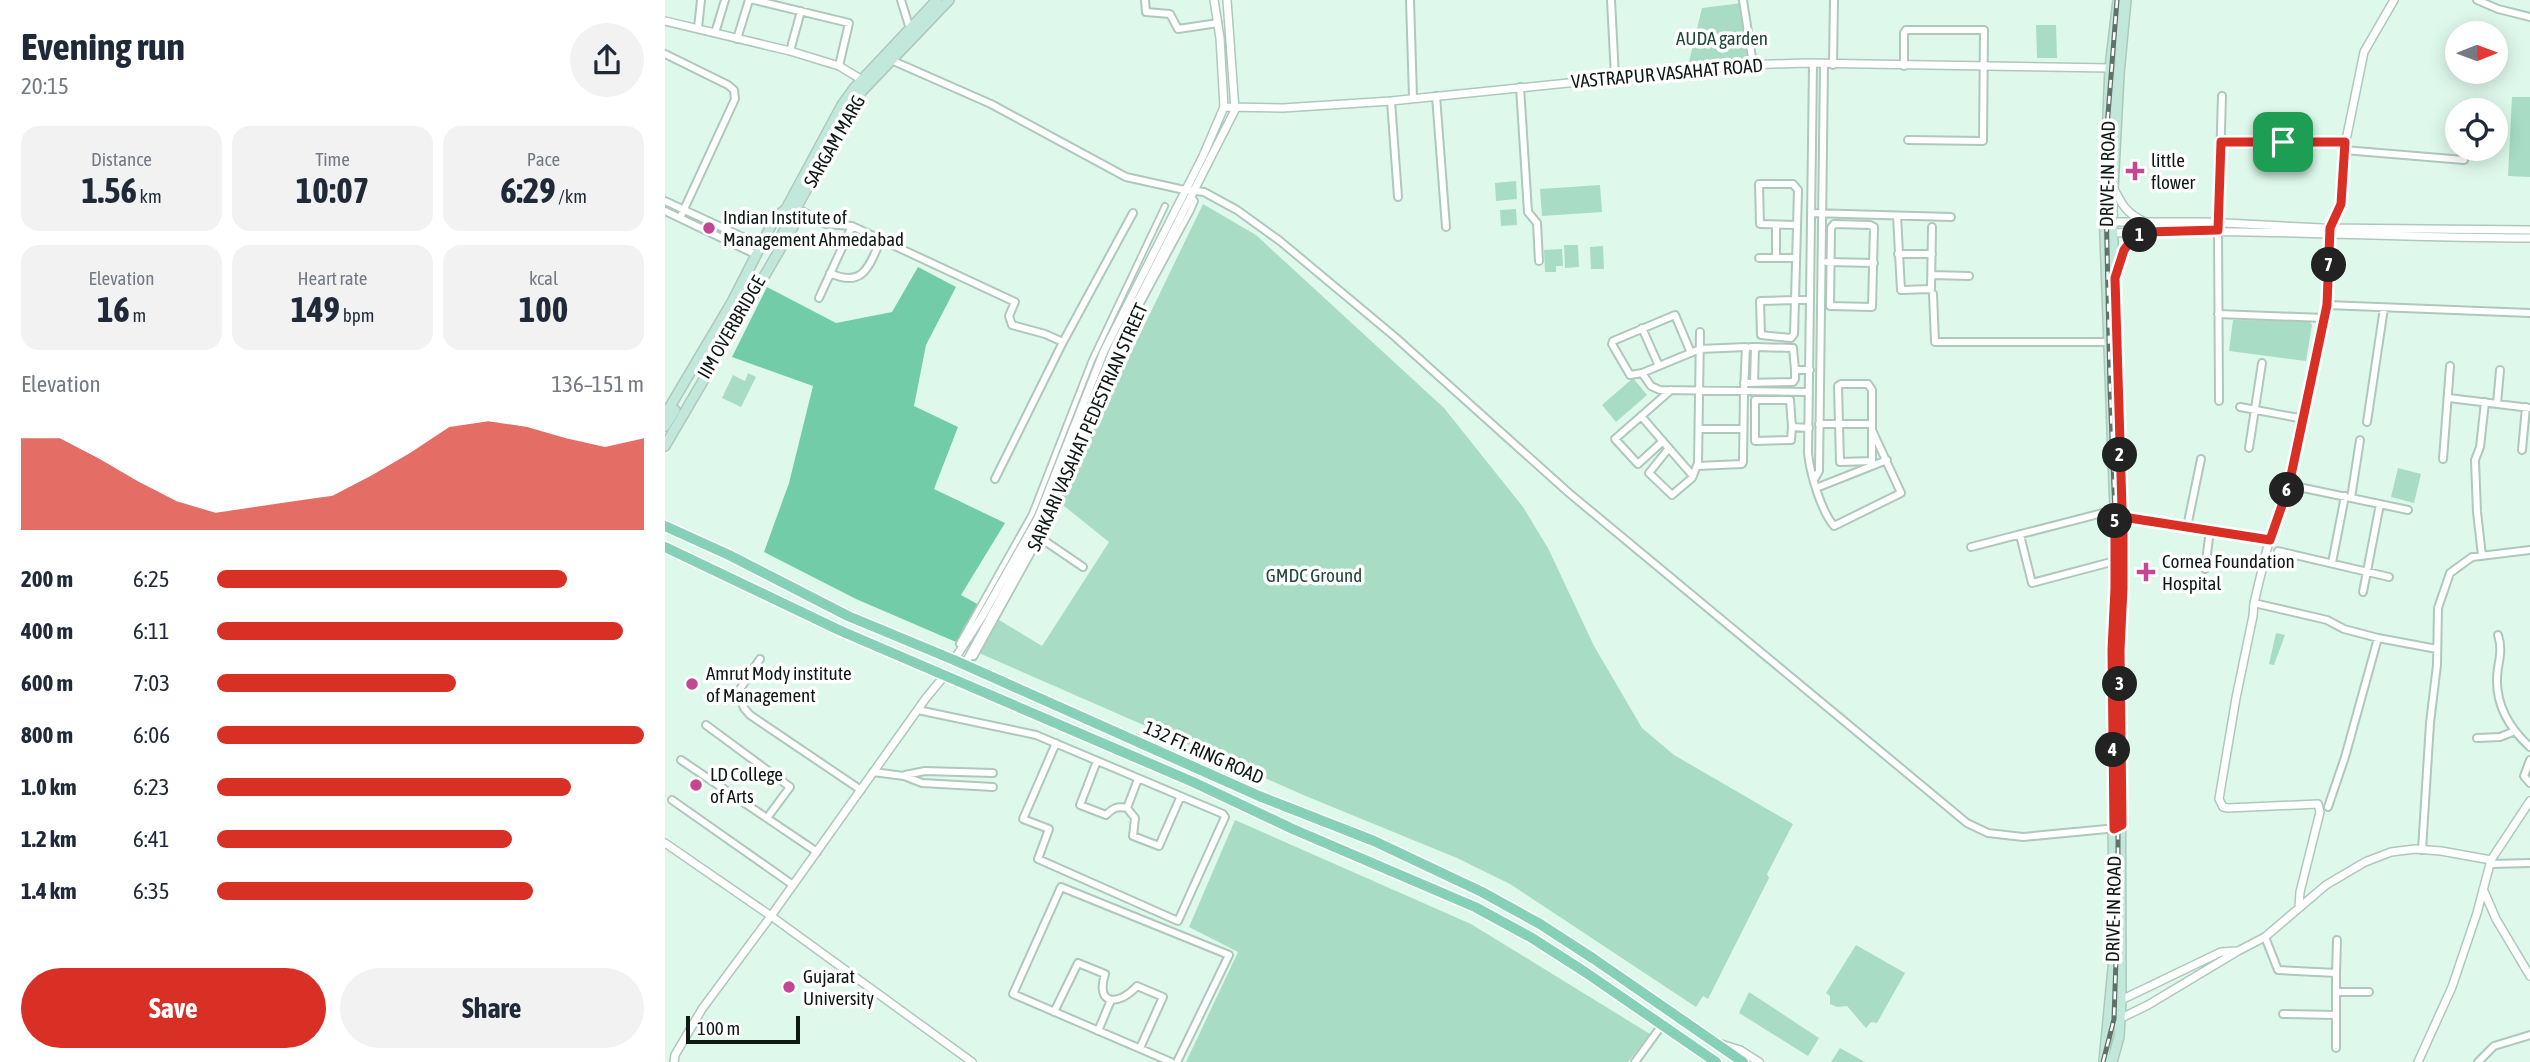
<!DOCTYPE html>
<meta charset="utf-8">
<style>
:root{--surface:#fff;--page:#f2f2f3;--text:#1f2937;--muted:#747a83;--accent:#d93025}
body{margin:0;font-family:"Asap Condensed",sans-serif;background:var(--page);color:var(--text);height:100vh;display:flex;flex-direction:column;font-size:26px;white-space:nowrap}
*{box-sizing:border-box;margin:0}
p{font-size:23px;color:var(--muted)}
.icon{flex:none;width:38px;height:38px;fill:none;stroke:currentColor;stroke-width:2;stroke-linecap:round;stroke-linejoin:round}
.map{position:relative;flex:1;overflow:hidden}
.panel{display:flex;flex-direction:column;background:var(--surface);width:665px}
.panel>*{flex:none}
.needle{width:46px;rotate:89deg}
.tools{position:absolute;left:1780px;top:21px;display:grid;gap:14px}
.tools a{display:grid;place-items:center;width:63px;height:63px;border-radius:50%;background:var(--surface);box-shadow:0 4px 18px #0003;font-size:35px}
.scale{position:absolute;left:21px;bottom:18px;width:114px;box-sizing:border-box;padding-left:7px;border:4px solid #0f1914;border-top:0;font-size:19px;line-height:24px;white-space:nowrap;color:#0f1914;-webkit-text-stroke:5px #fff;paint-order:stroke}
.pin{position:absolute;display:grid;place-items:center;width:60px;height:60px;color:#fff;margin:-30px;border-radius:14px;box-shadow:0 4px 10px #0006}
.km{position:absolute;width:35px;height:35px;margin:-18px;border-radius:50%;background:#222;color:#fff;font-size:19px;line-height:35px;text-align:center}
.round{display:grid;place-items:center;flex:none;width:74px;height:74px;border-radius:37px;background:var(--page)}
.overview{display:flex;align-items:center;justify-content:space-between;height:119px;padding:0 21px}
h1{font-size:38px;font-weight:700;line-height:52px}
.metrics{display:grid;grid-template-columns:repeat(3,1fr);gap:10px;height:119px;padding:7px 21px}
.metrics div{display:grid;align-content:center;border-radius:18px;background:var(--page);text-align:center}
.metrics b{font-size:35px;font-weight:700}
.metrics small{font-size:19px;font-weight:400}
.metrics p{font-size:19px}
.chart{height:196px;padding:14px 21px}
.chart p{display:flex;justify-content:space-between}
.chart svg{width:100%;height:126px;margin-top:7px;fill:var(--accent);opacity:.7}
.action{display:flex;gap:14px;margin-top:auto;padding:14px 21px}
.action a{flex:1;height:80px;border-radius:42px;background:var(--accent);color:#fff;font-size:28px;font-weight:700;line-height:80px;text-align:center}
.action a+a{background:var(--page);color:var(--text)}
ul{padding:0 21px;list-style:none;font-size:23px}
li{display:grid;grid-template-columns:112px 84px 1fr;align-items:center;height:52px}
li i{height:18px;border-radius:9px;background:var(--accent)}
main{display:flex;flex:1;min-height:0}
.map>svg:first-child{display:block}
.green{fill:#a8dcc5}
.forest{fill:#73cca8}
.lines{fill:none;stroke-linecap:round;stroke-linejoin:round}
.pedestrian-casing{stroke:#aec8bc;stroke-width:8}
.minor-casing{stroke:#aec8bc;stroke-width:10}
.tertiary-casing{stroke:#aec8bc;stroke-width:10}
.secondary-casing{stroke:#aec8bc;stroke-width:12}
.primary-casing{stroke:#fff;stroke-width:13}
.pedestrian{stroke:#fff;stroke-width:4.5}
.minor{stroke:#fff;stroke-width:6}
.tertiary{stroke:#fff;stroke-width:7}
.secondary{stroke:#c2e8db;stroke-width:9}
.primary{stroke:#85d0b7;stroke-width:10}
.rail-casing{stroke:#61726a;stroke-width:5}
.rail{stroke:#fff;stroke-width:2.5;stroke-dasharray:8;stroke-linecap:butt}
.route-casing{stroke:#fff;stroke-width:14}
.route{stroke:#d93025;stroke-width:9}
.poi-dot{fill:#c44794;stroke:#fff;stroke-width:2.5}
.labels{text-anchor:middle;stroke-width:7;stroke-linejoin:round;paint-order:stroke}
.park-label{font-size:19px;fill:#214839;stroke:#fff}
.street-label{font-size:19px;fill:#0f1914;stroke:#fff}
.poi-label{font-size:19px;fill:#0f1914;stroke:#fff;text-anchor:start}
</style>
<main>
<section class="panel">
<div class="overview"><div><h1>Evening run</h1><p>20:15</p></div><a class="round"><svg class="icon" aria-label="share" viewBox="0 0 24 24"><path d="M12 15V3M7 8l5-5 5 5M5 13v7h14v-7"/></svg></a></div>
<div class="metrics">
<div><p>Distance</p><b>1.56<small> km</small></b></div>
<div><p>Time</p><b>10:07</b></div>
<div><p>Pace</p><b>6:29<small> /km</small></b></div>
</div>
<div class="metrics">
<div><p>Elevation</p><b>16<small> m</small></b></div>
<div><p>Heart rate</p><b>149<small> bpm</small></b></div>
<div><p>kcal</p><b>100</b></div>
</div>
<div class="chart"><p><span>Elevation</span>136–151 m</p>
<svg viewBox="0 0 160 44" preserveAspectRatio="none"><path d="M0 44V12L10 12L20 19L30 27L40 34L50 38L60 36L70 34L80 32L90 25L100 17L110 8L120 6L130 8L140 12L150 15L160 12V44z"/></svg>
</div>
<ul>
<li><b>200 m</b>6:25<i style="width:82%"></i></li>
<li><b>400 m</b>6:11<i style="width:95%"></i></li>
<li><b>600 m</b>7:03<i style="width:56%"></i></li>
<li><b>800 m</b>6:06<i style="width:100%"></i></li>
<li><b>1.0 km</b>6:23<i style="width:83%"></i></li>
<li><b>1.2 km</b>6:41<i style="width:69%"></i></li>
<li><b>1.4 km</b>6:35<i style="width:74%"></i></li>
</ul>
<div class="action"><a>Save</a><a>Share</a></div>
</section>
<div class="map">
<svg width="1865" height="1062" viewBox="0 0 1865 1062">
<rect width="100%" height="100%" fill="#def9ec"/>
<path class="green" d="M1077 3 1089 58 1022 70 1037 8Z
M1371 25H1391L1392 58H1372Z
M1847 97H1865V177L1843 176Z
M851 181 852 199 831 201 830 183Z
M935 185 937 212 877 216 875 189Z
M538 204 591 235 779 408 858 507 883 548 929 646 977 728 1009 755 1128 824 1102 874 1104 878 1043 999 1038 996 1031 1007 845 884 792 858 643 797 314 653 331 618 377 646 444 542 394 502Z
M851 209 852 225 836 226 835 210Z
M899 245H913L914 267 900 268Z
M938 246 939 269H926L925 247Z
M897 249 898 266H891V272H880L879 250Z
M1568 320 1644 321 1647 325 1641 361 1564 351Z
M83 373 91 377 76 407 57 398 68 375 80 381Z
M968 378 982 395 951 422 937 405Z
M1733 468 1756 474 1749 503 1726 497Z
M1611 633 1620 635 1609 665 1604 664Z
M570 820 806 924 985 1034 963 1062H521L573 952 524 927Z
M1191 945 1240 973 1212 1023 1206 1022 1201 1028 1182 1006 1172 1007 1165 1004V996L1161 993Z
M1084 992 1154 1038 1143 1056 1074 1013Z
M1175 1048 1200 1062H1166Z"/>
<path class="forest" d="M253 267 291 287 261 345 249 406 293 427 269 489 340 523 296 595 316 606 291 642 191 599 99 552 124 483 148 386 67 357 102 287 171 323 227 312Z"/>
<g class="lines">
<g class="pedestrian-casing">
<path id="pedestrian" d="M294 644 367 514 427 360 500 206
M309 657 382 525 468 318 525 212 530 201 527 197"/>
</g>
<g class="minor-casing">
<path id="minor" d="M89 0 184 23 174 66
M236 0 245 29
M480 0 481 12 505 14 513 29 553 23
M745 0 748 97
M946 0 950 77
M1078 0 1088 64
M1812 0 1833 9 1865 17
M33 28 36 0
M50 33 60 0
M72 39 84 0
M125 51 136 11
M0 54 63 85 69 90 70 99 15 218
M226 60 326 104 461 177 515 189 539 192 572 210 615 241 729 336 904 493 1302 823 1323 833 1358 837 1452 828
M1148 64 1143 453C1145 473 1156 511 1169 526L1236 493 1207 430
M1168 65 1169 0
M1239 66V33L1241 30H1319L1318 141 1243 140
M855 87 863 212 872 223 874 261
M771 96 781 227
M726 101 733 197
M1556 142H1680
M1679 150 1799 160
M0 201 97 246
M131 208 161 224 187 226 350 302 344 316 347 325 380 334 398 342 330 479
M0 211 92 255
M1146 213 1286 217
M1232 216 1236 290 1266 289 1267 227
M1169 224 1205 225 1209 227 1207 307 1165 306 1166 228Z
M1132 225 1095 224 1094 184H1128L1133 190 1130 300 1095 301 1096 335 1126 338 1129 334 1130 300H1145
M1233 254H1267
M1094 258H1131
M1111 258V225
M1162 262 1209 263
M165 273C199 289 204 265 216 240
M1267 275 1304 276
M1268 294 1270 342H1444
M154 298 187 226
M1662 305 1865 313
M1553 314 1659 318
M977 328 994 366
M398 342 468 213
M1086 347H1090L1089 383
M1090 347 1128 348 1130 370
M977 373 965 375 947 344 948 341 1010 315 1026 353
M1079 383 1128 382 1130 379V370H1145
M1203 384 1207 390V461L1175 462 1173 386 1176 384Z
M1784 398 1865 408
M1554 401 1553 230 1557 96
M1832 404 1835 370
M1575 407 1639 419
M976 416 1028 476
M1702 422 1719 308
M1154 424H1207
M1127 427 1125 400H1090V441L1126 440 1127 427 1144 428
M1034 429H1078
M998 441 973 464 950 439 1006 390
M1004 448 984 473 1007 495 1027 478 1033 463 1035 332
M1584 448 1597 363
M1857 450 1861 407
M1778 459 1785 366
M1032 466 1077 464 1078 462 1079 391 1081 347 1035 349 977 373 986 386 995 390 1144 392
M1150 478 1154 471 1159 64
M1624 485 1743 510
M1151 488 1222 460
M1686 498 1695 440
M1458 517 1605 540
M1522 527 1536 459
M371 535 418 567
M1355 535 1367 583 1450 561
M1306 547 1453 509
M1613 551 1724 577
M1817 556 1812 512 1810 460 1815 447 1820 402
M1667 563 1680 496
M1540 569 1545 530
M1698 592 1715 504
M1589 603 1662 620 1679 629 1713 638 1772 649
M1833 635C1837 647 1835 656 1833 668 1828 700 1842 726 1865 747
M95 659 73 692 79 708 85 715 196 790
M253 710 371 735 558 814 560 817 513 921 373 859 384 829 358 819 391 743
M41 725 125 787 102 818
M1812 738 1835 737 1850 731
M16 760 152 852
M1865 760 1859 776 1865 783
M432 761 415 805 441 815C448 808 452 806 462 808L470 818 468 836 494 846 515 798
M208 772 239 776 257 783 328 787
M240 775 260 771 328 773
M7 800 128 885
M1663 807 1680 757 1713 638
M462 808 473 779
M1757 850 1765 723 1772 665 1773 608 1785 573 1807 557 1865 550
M1825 864 1865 863
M1600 937 1613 970 1671 973V1048
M1671 973 1672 940
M1671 992H1704
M389 1012 413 963 440 974C430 1006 454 1006 472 986L498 997 475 1048
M1618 1014 1671 1015
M433 1031 446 1000
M506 1062 348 994 396 887 564 955 512 1062
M970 1062 997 1025
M1813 1062 1829 1046 1865 1035"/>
</g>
<g class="tertiary-casing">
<path id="tertiary" d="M0 21 125 51 174 66 199 81
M559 107 618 108 726 101 1080 65 1141 63 1445 68
M1448 187C1456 203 1461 213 1478 221
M1448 222H1540L1657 228 1865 230
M1448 233C1587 228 1726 238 1865 238
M1450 277C1456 258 1459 242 1479 233
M289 660 318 615 373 518 439 351 538 156 559 107 555 38 549 0
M300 664 376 525 451 344 570 110 562 0
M281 674 261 698 106 916 307 1062
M0 843 106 916 37 1009 10 1055 9 1062
M1818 889 1831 919 1865 976
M1634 908 1635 892 1655 812 1653 804 1563 808 1558 807 1554 799 1571 698 1588 616 1589 603 1602 549 1624 485 1662 305 1666 228 1676 204 1679 150 1699 52 1729 0
M1452 1002 1556 952 1572 951
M1442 1025 1483 1005 1573 951 1600 937 1661 885 1700 862 1726 852 1750 849 1776 851 1826 860
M1056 1044 1075 1050 1094 1062
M1753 1062 1787 987 1812 913 1826 860 1865 801"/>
</g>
<g class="secondary-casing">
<path id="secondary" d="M113 243 127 215
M0 415 67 302 110 218 121 209 177 105 190 87 272 0
M0 426 10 410
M0 446 128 227V214L185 109 197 91 284 0
M1439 1062 1449 958 1447 650 1450 588V510L1439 209 1445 68 1453 0
M1447 1062 1454 1037 1456 1001 1455 650 1458 588 1447 209 1454 74 1461 0"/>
</g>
<g class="primary-casing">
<path id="primary" d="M0 526 64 555 183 616 289 660 594 796 709 841 817 892 875 924 929 959 1078 1062
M0 547 176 631 528 782 630 830 810 907 867 938 920 972 1051 1062"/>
</g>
<use href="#pedestrian" class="pedestrian"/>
<use href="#minor" class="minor"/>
<use href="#tertiary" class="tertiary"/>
<use href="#secondary" class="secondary"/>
<use href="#primary" class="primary"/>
<g class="rail-casing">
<path id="rail" d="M1438 1062 1449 1019 1453 900V589L1445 388 1440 153 1452 0"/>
</g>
<use href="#rail" class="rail"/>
</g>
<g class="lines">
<g class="route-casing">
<path id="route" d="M1618 142H1556L1553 230 1482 232 1468 238 1459 250 1450 278 1457 508 1458 524V588L1455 650 1457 825 1449 829 1447 650 1450 588V510L1457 508 1458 517 1605 540 1624 485 1662 305 1665 228 1676 204 1680 142H1618"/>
</g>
<use href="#route" class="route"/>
</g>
<g class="poi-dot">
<path d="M1466.5 160.5h7v7h7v7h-7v7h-7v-7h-7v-7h7z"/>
<circle cx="44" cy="228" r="7"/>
<path d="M1477.5 561.5h7v7h7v7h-7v7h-7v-7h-7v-7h7z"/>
<circle cx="27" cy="684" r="7"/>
<circle cx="31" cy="785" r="7"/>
<circle cx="124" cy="987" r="7"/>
</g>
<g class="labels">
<g class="park-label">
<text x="1057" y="45">AUDA garden</text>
<text x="649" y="582">GMDC Ground</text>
</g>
<g class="street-label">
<text transform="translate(1002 73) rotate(-5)" y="7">VASTRAPUR VASAHAT ROAD</text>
<text transform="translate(169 141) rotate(-60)" y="7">SARGAM MARG</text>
<text transform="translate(1442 174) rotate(-89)" y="7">DRIVE-IN ROAD</text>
<text transform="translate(66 327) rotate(-60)" y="7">IIM OVERBRIDGE</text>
<text transform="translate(422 427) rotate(-66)" y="7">SARKARI VASAHAT PEDESTRIAN STREET</text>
<text transform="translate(539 752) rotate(24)" y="7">132 FT. RING ROAD</text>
<text transform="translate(1448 909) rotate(-89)" y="7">DRIVE-IN ROAD</text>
</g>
<g class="poi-label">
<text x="1486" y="167">little<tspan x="1486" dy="22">flower</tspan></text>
<text x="58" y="224">Indian Institute of<tspan x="58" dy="22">Management Ahmedabad</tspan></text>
<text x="1497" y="568">Cornea Foundation<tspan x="1497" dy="22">Hospital</tspan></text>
<text x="41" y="680">Amrut Mody institute<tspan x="41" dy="22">of Management</tspan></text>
<text x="45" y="781">LD College<tspan x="45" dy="22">of Arts</tspan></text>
<text x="138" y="983">Gujarat<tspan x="138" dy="22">University</tspan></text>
</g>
</g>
</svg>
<div class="tools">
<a><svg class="needle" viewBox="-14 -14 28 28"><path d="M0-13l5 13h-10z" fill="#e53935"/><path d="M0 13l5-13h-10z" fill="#747a83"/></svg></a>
<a><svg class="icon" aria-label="locate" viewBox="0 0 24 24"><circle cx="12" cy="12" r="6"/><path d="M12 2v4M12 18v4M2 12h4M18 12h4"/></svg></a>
</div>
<div class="scale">100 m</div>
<div class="pin" style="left:1618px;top:142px;background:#1e9e55"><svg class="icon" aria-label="arrive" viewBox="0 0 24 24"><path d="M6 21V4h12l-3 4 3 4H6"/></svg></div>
<b class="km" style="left:1475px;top:235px">1</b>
<b class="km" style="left:1455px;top:455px">2</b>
<b class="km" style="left:1455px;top:684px">3</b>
<b class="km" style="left:1448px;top:750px">4</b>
<b class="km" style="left:1450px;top:521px">5</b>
<b class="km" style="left:1622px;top:490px">6</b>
<b class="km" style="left:1664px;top:265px">7</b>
</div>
</main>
